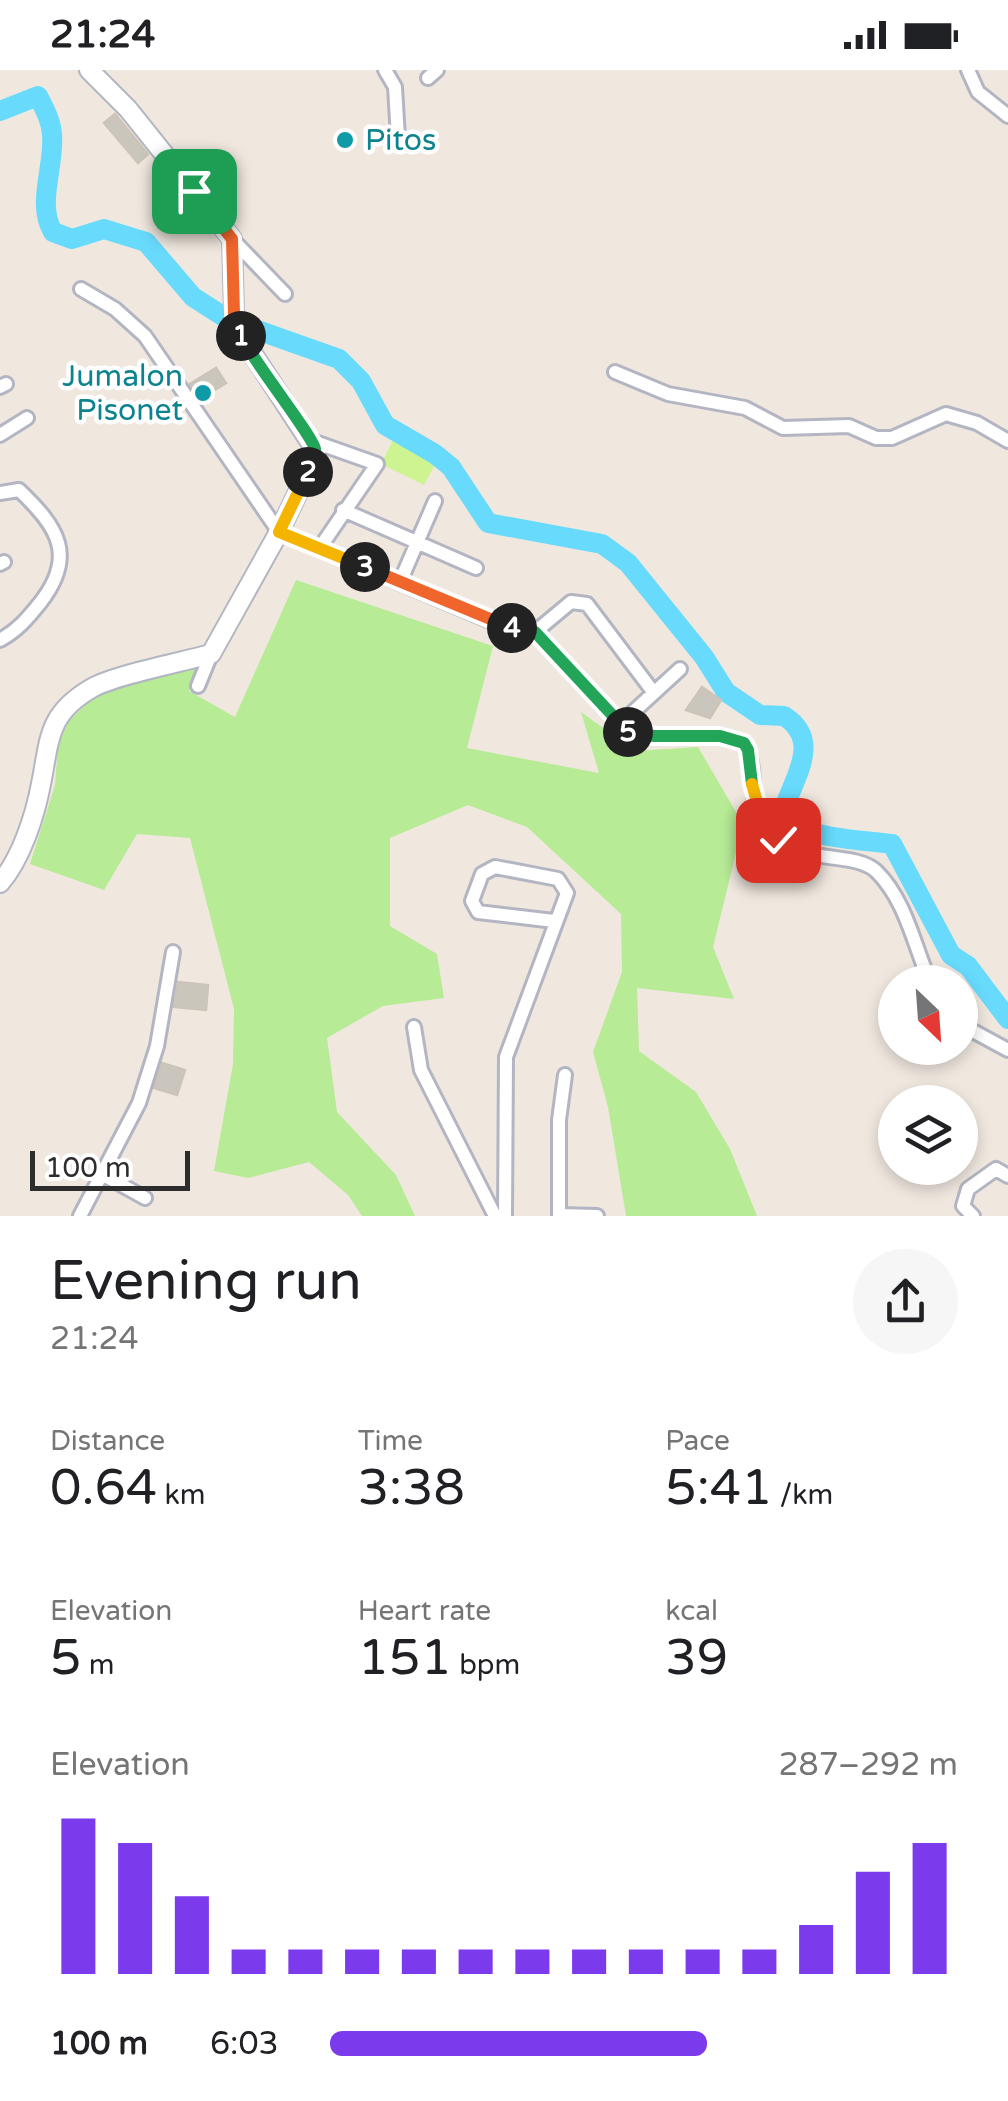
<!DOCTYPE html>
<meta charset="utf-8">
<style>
:root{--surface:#fff;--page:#f6f6f6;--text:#202124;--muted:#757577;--accent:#7c3aed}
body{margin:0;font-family:"Varela Round",sans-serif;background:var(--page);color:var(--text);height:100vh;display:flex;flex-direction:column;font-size:38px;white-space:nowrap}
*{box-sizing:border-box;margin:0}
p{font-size:32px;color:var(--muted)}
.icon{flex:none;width:55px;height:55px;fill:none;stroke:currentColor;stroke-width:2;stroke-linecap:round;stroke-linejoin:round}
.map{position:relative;height:1146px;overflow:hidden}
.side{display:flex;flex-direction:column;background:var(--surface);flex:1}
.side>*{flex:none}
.needle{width:65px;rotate:155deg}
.buttons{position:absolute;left:878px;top:895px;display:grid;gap:20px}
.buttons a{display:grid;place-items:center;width:100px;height:100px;border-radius:50%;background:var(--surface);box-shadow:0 5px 15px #0003;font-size:50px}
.scale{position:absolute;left:30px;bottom:25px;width:160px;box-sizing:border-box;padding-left:10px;border:5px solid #2d2d2d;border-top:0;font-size:28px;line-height:35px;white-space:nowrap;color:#2d2d2d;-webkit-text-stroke:8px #fff;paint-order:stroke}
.pin{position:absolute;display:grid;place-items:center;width:85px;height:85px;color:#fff;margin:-42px;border-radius:20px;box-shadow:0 5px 15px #0006}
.km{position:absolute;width:50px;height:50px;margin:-25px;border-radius:50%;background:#222;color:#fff;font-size:28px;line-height:50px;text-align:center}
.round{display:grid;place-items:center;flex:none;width:105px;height:105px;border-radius:52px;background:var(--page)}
.headline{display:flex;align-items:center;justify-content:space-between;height:170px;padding:0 50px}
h1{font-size:55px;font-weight:600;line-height:75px}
.stats{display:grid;grid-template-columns:repeat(3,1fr);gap:15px;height:170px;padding:10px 50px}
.stats div{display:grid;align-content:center}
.stats b{font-size:50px;font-weight:600}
.stats small{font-size:28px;font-weight:400}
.stats p{font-size:28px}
.chart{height:280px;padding:20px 50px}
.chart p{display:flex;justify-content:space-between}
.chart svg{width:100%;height:180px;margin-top:10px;stroke:var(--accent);stroke-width:6}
ul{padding:0 50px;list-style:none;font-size:32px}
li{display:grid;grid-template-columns:160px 120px 1fr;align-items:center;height:75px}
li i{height:25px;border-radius:12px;background:var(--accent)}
.status{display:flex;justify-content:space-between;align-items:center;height:70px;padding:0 50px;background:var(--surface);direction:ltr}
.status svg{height:28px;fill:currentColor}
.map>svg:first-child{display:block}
.green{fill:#b7eb96}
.pitch{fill:#cef491}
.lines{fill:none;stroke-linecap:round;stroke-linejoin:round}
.river{stroke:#68dafc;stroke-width:20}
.building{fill:#cbc6bd;stroke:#ccc4b8;stroke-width:2.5}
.street-casing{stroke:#b3b6c2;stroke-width:18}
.secondary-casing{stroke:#b3b6c2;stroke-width:22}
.street{stroke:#fff;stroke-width:12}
.secondary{stroke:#fff;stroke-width:18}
.split-1-casing{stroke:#fff;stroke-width:20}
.split-2-casing{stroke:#fff;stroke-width:20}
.split-3-casing{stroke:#fff;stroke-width:20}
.split-4-casing{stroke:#fff;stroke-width:20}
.split-5-casing{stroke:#fff;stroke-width:20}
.split-6-casing{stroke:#fff;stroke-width:20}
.split-7-casing{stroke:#fff;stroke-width:20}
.split-1{stroke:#f0652b;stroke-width:12}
.split-2{stroke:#22a559;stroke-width:12}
.split-3{stroke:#f5b400;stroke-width:12}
.split-4{stroke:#f0652b;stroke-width:12}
.split-5{stroke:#22a559;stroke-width:12}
.split-6{stroke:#22a559;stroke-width:12}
.split-7{stroke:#f5b400;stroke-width:12}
.culture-dot{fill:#0f9aa8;stroke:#fff;stroke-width:4}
.labels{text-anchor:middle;stroke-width:9;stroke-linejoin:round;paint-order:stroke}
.culture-label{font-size:30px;fill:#0d838f;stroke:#fff;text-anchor:start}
</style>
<div class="status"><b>21:24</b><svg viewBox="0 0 49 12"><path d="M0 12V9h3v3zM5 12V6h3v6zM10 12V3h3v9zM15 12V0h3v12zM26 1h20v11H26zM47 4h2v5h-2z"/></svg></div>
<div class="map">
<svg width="1008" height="1146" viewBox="0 0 1008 1146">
<rect width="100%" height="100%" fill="#f0e8df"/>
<path class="green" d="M296 510 493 576 467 678 599 703 581 642 635 681 698 677 743 754 713 877 734 929 637 918 639 981 696 1022 730 1079 757 1146H626L608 1037 593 982 622 902 621 844 527 757 468 735 390 768V856L437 884 444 928 383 936 327 968 337 1042 396 1105 415 1146H362L348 1125 309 1092 248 1108 214 1101 233 994 234 939 190 768 137 764 104 820 30 794 55 715 58 676 68 652 95 625 200 592V602L189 621 235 647Z"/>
<path class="pitch" d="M393 370 437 391 424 415 381 394Z"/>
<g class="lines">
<path class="river" d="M0 41 38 26C44 38 51 50 52 64 55 96 36 134 53 162L72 169 104 159 146 172 193 227 229 250 339 289 361 311 385 355 435 384 451 397 488 453 602 474 628 493 704 587 726 622 760 645 784 646C825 672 790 712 782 746 809 770 857 769 892 774L951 885 968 896 1008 949"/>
</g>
<path class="building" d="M115 44 148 84 138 93 104 53Z
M216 298 226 313 200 329 190 314Z
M702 617 721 630 710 648 686 640Z
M178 912 208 915 206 940 174 937Z
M162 993 185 1000 177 1025 154 1018Z"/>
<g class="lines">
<g class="street-casing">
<path id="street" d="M385 0 395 17 398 68
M968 0 978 22 1008 46
M428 8 437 0
M232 169 285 224
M81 219 115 239 145 266 279 462 507 558 535 562 627 662 653 666 720 665 744 673C760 698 745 737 767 762 796 796 853 780 876 801 906 830 914 876 930 912
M615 302 668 324 745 338 783 358 849 356 876 368H892L946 344 977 353 1008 371
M0 317 6 314
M0 365 27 348
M312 371 377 394 319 479
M0 423 19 420C58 457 77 486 40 533 27 549 18 560 0 570
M343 440 476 498
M0 494 4 492
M400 512 435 431
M535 562 571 532 587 534 654 623
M198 616 211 584
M619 655 680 599
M960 954 1008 980
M414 957 421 1000 495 1146
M100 1103 145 1128
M559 1145 597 1146
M80 1146 139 1033 157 976 173 882
M505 1146 506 987 567 823 558 809 495 797 482 804 472 831 478 842 554 851
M559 1146V1050L565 1005
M973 1146 963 1136 968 1119 996 1099 1008 1106"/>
</g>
<g class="secondary-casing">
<path id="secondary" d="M0 813C21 789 35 746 41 714 50 669 47 644 92 618 115 605 182 592 211 584L279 462 315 387 314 378 243 269 234 244 232 169 128 39 89 0"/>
</g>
<use href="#street" class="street"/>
<use href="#secondary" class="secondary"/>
</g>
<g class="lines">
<g class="split-1-casing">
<path id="split-1" d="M194 121 232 169 234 244 241 266"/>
</g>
<g class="split-2-casing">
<path id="split-2" d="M241 266C253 291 312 365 315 379 316 388 311 394 308 402"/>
</g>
<g class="split-3-casing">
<path id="split-3" d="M308 402 279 462 365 497"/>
</g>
<g class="split-4-casing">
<path id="split-4" d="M365 497 512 558"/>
</g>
<g class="split-5-casing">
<path id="split-5" d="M512 558 535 562 628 662"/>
</g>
<g class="split-6-casing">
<path id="split-6" d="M628 662 654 666H720L744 673 748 680 752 714"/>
</g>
<g class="split-7-casing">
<path id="split-7" d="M752 714 763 754 778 770"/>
</g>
<use href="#split-1" class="split-1"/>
<use href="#split-2" class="split-2"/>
<use href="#split-3" class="split-3"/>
<use href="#split-4" class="split-4"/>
<use href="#split-5" class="split-5"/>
<use href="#split-6" class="split-6"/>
<use href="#split-7" class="split-7"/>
</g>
<g class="culture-dot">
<circle cx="345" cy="70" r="10"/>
<circle cx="203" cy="323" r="10"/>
</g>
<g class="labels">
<g class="culture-label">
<text x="365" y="80">Pitos</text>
<text x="183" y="316" text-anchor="end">Jumalon<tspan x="183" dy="34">Pisonet</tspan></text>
</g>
</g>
</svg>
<div class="buttons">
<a><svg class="needle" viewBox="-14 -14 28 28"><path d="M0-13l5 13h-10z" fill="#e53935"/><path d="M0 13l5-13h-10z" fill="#757577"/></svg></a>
<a><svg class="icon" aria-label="layers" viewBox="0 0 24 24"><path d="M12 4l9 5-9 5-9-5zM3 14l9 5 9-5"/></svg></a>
</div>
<div class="scale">100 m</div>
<div class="pin" style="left:194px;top:121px;background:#1e9e55"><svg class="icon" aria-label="arrive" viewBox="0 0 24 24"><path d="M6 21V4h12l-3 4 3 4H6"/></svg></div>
<div class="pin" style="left:778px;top:770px;background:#d93025"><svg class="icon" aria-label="check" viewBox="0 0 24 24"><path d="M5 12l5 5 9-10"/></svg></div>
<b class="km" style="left:241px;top:266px">1</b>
<b class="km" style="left:308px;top:402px">2</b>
<b class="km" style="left:365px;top:497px">3</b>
<b class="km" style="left:512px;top:558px">4</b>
<b class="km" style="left:628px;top:662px">5</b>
</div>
<section class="side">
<div class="headline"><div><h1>Evening run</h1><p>21:24</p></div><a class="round"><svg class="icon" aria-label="share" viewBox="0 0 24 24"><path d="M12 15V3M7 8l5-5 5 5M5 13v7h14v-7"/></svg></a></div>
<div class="stats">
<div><p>Distance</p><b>0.64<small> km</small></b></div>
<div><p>Time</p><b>3:38</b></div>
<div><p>Pace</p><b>5:41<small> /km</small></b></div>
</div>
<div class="stats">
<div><p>Elevation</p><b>5<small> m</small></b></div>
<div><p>Heart rate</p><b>151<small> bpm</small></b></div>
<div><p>kcal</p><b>39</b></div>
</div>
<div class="chart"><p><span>Elevation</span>287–292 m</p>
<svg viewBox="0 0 160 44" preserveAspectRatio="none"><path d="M5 44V6M15 44V12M25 44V25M35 44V38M45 44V38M55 44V38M65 44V38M75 44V38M85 44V38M95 44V38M105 44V38M115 44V38M125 44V38M135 44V32M145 44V19M155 44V12"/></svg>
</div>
<ul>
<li><b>100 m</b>6:03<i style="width:60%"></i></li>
</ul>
</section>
